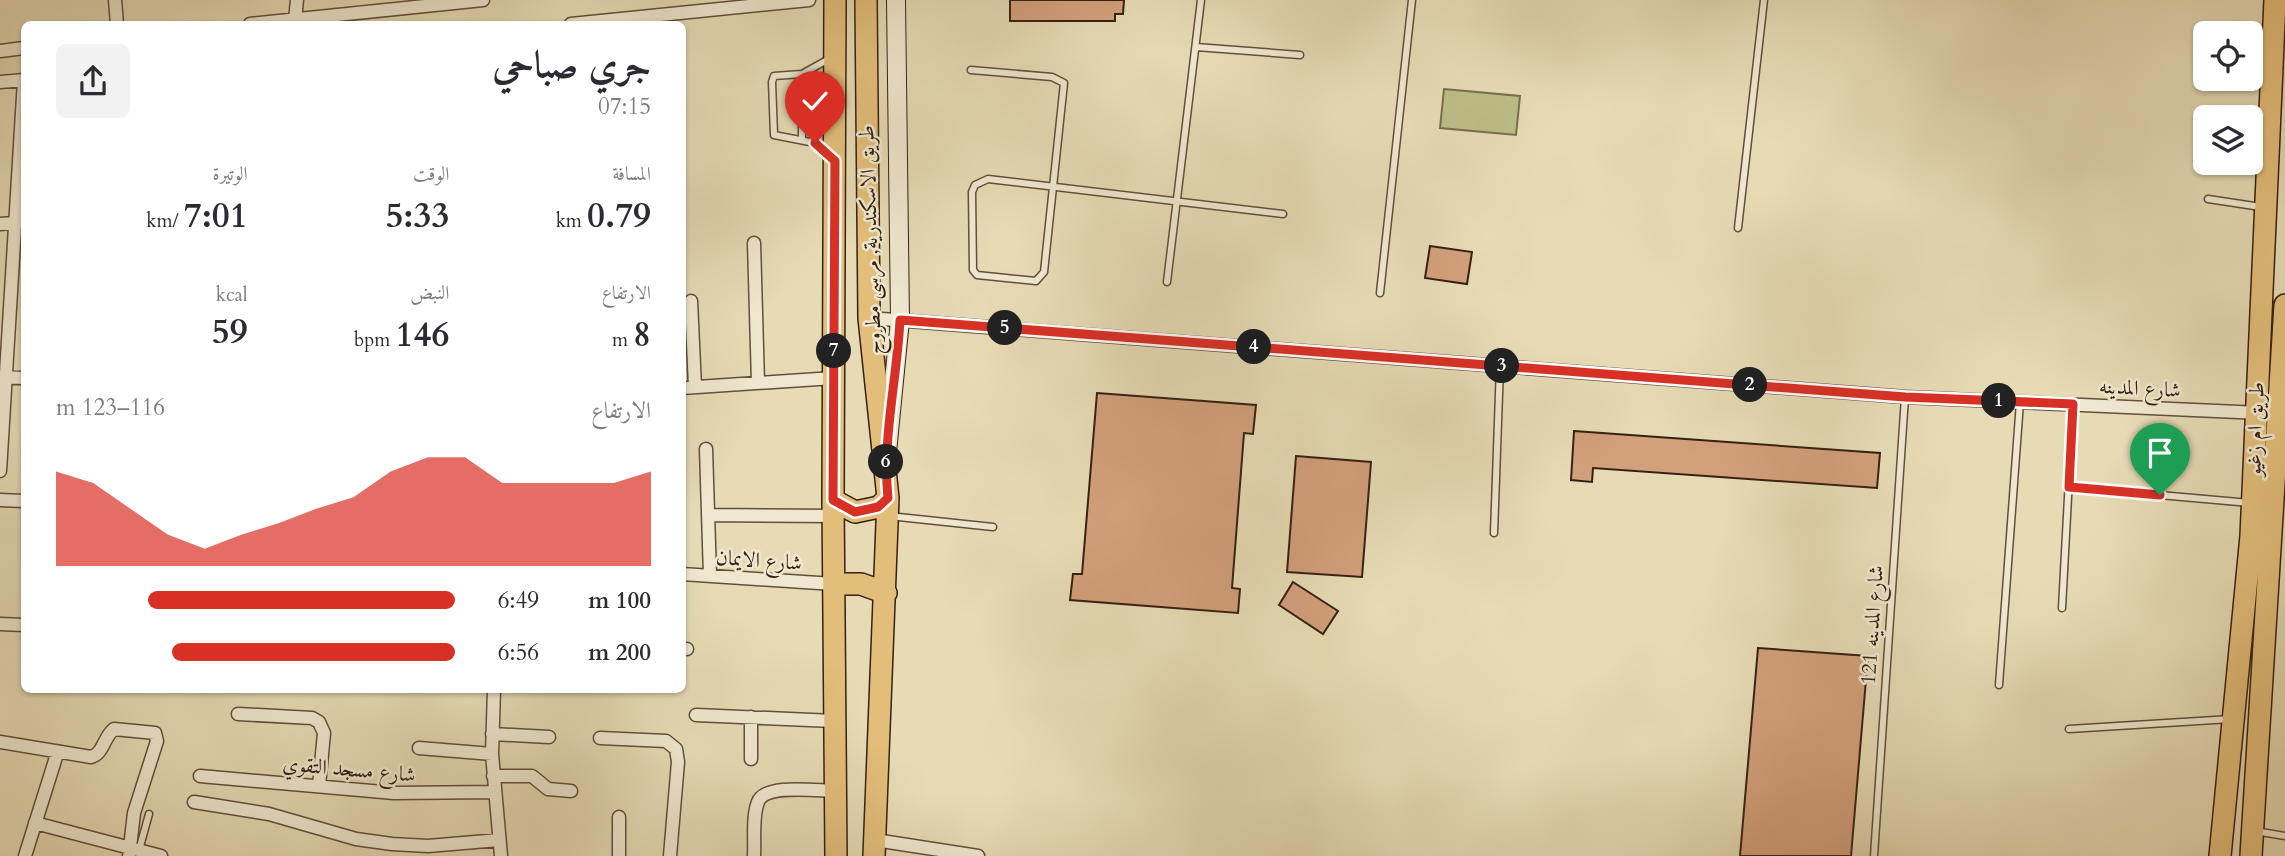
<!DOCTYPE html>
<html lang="ar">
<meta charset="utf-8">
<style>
:root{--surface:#fff;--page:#f2f2f3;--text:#2b2b33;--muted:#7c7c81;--accent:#d93025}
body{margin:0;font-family:Cardo,Amiri,serif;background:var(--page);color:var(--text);direction:rtl;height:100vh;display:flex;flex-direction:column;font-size:26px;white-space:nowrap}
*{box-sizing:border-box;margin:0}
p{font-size:23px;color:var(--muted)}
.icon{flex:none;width:38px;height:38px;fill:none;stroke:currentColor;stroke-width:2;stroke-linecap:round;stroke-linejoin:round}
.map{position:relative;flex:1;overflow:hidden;direction:ltr}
.drawer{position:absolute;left:21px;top:21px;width:665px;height:672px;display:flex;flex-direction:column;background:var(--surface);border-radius:10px;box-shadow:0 2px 5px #0004;direction:rtl}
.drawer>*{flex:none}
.fabs{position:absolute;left:2193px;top:21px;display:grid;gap:14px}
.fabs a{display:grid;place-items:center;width:70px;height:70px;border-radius:10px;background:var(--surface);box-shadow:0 2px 5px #0004;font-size:35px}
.pin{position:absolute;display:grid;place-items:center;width:60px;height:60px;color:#fff;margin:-72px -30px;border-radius:50% 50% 50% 0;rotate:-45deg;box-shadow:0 0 7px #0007}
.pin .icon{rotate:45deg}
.km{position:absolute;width:35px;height:35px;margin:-18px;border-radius:50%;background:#222;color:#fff;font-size:19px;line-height:35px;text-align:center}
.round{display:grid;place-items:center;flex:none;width:74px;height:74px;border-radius:10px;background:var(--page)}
.head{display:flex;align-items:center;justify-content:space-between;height:119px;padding:0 35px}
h1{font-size:38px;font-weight:700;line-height:52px}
.figures{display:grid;grid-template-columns:repeat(3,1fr);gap:10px;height:119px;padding:7px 35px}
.figures div{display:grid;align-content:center}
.figures b{font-size:35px;font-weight:700}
.figures small{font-size:19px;font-weight:400}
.figures p{font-size:19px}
.chart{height:196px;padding:14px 35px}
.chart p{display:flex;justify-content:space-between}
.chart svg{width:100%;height:126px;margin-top:7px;fill:var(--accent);opacity:.7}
ul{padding:0 35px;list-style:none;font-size:23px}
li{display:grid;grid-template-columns:112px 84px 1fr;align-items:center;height:52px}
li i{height:18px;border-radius:9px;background:var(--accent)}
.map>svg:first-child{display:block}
.green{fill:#bcbe88;stroke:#796f4d;stroke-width:2}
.building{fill:#d2a07b;stroke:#362012;stroke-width:2}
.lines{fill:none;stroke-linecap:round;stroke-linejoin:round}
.service-casing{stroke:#624f3b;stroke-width:9}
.minor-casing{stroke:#624f3b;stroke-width:15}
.secondary-casing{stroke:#362012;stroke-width:20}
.primary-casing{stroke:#362012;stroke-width:24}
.service{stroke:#efe8cf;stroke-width:6}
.minor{stroke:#efe8cf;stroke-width:12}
.secondary{stroke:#efe8cf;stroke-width:18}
.primary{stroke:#e3be7a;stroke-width:21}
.route-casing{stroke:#fff;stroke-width:14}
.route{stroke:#d93025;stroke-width:9}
.labels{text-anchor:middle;stroke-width:5;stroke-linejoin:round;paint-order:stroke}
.street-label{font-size:21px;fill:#362012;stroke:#efe8cf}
</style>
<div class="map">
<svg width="2285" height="856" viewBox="0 0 2285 856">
<rect width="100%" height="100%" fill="#e6dbb5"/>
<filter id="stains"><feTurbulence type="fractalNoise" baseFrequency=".00286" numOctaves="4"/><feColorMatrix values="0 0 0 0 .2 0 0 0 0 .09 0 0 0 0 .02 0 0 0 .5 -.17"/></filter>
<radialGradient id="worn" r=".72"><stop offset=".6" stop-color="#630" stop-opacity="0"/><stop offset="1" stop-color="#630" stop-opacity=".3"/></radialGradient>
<path class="green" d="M1444 89 1520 96 1516 135 1440 128Z"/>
<path class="building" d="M1010 0H1124L1123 14H1115V21H1010Z
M1430 246 1472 252 1467 284 1425 278Z
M1097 393 1256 405 1253 434 1244 433 1232 588 1240 589 1238 613 1070 600 1073 574H1082Z
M1574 431 1880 453 1877 488 1593 468 1592 482 1571 480Z
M1296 456 1371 462 1362 577 1287 572Z
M1293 582 1338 611 1323 634 1279 605Z
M1758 648 1868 656 1851 856H1740Z"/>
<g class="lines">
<g class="service-casing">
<path id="service" d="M1196 47 1300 55
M829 59 802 74 774 76 772 82 774 135 815 143 829 154
M971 70 1052 77 1064 83 1044 272 1036 281 977 275 973 270 972 192 975 185 988 179 1283 214
M802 74V139
M2208 199 2261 207
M1738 228 1764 0
M1167 282 1201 0
M1380 293 1412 0
M2069 487 2250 503
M889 516 993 527
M1494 533 1500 366
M2062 608 2073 405
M1999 685 2020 402
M2069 729 2231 719
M2255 831 2285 836
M139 850 149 814
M1874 856 1905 397"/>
</g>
<g class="minor-casing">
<path id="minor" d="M115 0 117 24
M295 20 297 0
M250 24 483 0
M571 24 809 0
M0 51 24 48
M0 82 24 80
M0 224 24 222
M754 243 758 383
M691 301 695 387
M869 318 1905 397 2261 413
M0 377 24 378
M682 388 834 378
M706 449 710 576
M0 471 24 80
M0 500 24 501
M708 515 833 516
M682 574 834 584
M0 624 24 625
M682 649H687
M494 690 492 754 501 856
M238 714 312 718 319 722 324 733 319 786
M696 715 834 721
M492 734 549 737
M600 738 666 741 676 749 678 762 670 856
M0 742 91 757C104 753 103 738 114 729L155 733 157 741 134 813 129 856
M419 748 492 754
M751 759V717
M200 776 394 793 495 792
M493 776H532L548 789 571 791
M194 802 269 814 356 839 392 844 428 846 499 840
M619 817V856
M35 823 161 856
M875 840 978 856
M25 856 57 754
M754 856C755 840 752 817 758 802 765 783 817 791 835 791"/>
</g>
<g class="secondary-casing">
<path id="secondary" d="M887 452 900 320 896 0"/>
</g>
<g class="primary-casing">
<path id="primary" d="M835 0 833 500 836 856
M866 0 869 318 888 498 874 856
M833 500 855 512 879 507 888 498
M834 584H861L886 593
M2220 856 2251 536 2275 0
M2251 856 2285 305"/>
</g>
<use href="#service" class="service"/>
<use href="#minor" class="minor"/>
<use href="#secondary" class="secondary"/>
<use href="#primary" class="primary"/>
</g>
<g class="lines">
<g class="route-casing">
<path id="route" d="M815 143 835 161 833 500 855 512 878 507 888 498C882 440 897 379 900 320L1905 397 2073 404 2069 487 2160 495"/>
</g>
<use href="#route" class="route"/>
</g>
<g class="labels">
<g class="street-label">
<text transform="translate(870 240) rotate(-92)" y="7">طريق الاسكندرية, مرسى مطروح</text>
<text transform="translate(2140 388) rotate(3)" y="7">شارع المدينه</text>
<text transform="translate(2255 429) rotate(-88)" y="7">طريق ام زغيو</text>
<text transform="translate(759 560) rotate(4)" y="7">شارع الايمان</text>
<text transform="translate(1872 625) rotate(-86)" y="7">شارع المدينه 121</text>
<text transform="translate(349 769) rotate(5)" y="7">شارع مسجد التقوي</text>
</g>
</g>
<rect width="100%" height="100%" filter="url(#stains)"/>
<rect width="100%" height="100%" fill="url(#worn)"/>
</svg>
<div class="fabs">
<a><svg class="icon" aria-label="locate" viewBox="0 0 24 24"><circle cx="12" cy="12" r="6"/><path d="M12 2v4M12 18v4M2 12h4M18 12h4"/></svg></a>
<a><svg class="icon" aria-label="layers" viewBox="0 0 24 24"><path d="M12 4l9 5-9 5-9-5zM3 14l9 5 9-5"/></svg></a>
</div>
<div class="pin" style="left:2160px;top:495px;background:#1e9e55"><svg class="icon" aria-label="arrive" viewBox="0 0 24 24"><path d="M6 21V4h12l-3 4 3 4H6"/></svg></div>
<div class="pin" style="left:815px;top:143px;background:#d93025"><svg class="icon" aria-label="check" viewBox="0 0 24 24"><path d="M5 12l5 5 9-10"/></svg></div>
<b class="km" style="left:1999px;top:401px">1</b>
<b class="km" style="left:1750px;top:385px">2</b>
<b class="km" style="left:1502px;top:366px">3</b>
<b class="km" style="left:1254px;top:347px">4</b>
<b class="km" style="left:1005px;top:328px">5</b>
<b class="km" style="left:886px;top:462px">6</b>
<b class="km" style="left:834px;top:351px">7</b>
<section class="drawer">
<div class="head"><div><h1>جري صباحي</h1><p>07:15</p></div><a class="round"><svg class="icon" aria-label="share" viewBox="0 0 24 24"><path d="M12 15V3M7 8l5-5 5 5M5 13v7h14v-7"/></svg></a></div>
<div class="figures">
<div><p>المسافة</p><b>0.79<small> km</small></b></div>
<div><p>الوقت</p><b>5:33</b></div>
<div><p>الوتيرة</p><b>7:01<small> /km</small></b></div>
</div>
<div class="figures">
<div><p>الارتفاع</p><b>8<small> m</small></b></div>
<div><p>النبض</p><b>146<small> bpm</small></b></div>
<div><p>kcal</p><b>59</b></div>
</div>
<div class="chart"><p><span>الارتفاع</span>116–123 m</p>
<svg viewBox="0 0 160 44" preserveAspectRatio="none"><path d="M0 44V11L10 15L20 24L30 33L40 38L50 33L60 29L70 24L80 20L90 11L100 6L110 6L120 15L130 15L140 15L150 15L160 11V44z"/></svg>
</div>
<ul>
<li><b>100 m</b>6:49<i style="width:77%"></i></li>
<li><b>200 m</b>6:56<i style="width:71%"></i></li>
</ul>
</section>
</div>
